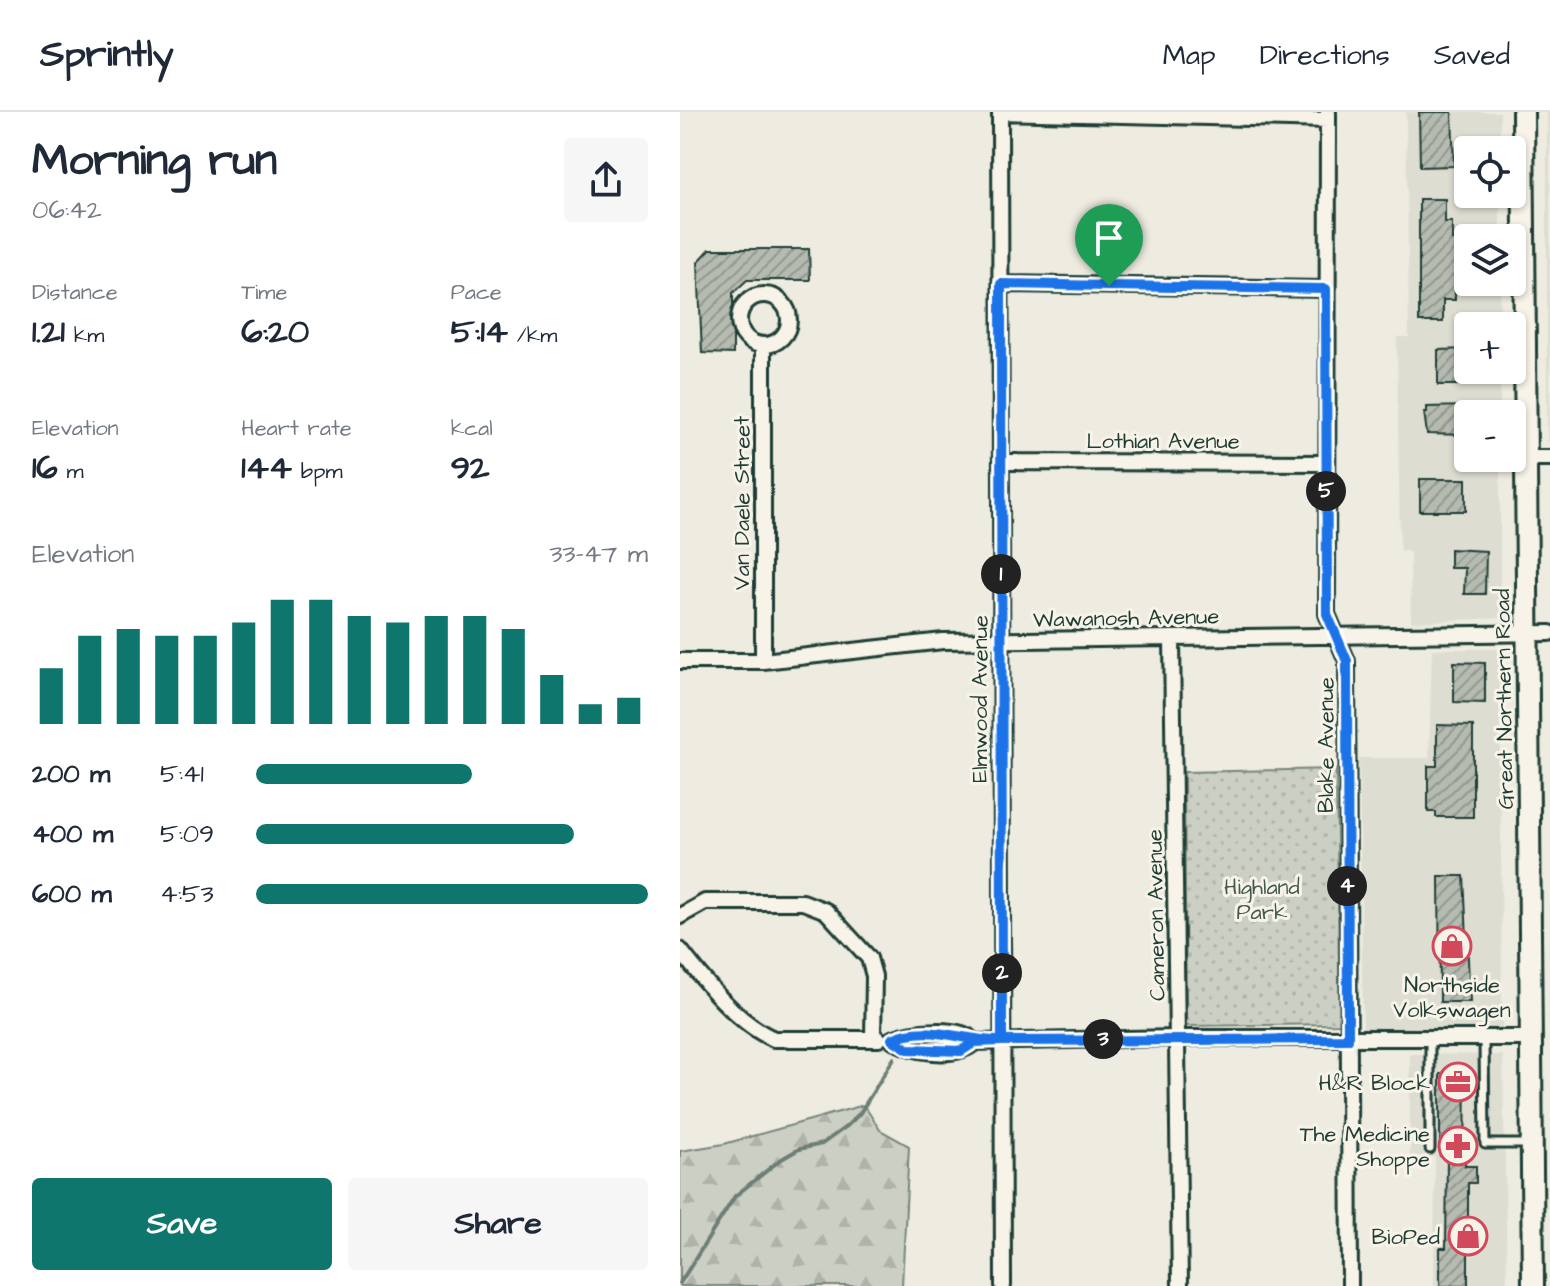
<!DOCTYPE html>
<meta charset="utf-8">
<style>
:root{--surface:#fff;--page:#f6f6f7;--text:#1f2937;--muted:#747a83;--line:#e0e1e3;--accent:#0f766e}
body{margin:0;font-family:"Architects Daughter",sans-serif;background:var(--page);color:var(--text);height:100vh;display:flex;flex-direction:column;font-size:30px;white-space:nowrap}
*{box-sizing:border-box;margin:0}
p{font-size:26px;color:var(--muted)}
.icon{flex:none;width:44px;height:44px;fill:none;stroke:currentColor;stroke-width:2;stroke-linecap:round;stroke-linejoin:round}
.map{position:relative;flex:1;overflow:hidden}
.sheet{display:flex;flex-direction:column;background:var(--surface);width:680px}
.sheet>*{flex:none}
.tools{position:absolute;left:774px;top:24px;display:grid;gap:16px}
.tools a{display:grid;place-items:center;width:72px;height:72px;border-radius:8px;background:var(--surface);box-shadow:0 2px 6px #0004;font-size:40px}
.pin{position:absolute;display:grid;place-items:center;width:68px;height:68px;color:#fff;margin:-82px -34px;border-radius:50% 50% 50% 0;rotate:-45deg;box-shadow:0 0 8px #0007}
.pin .icon{rotate:45deg}
.km{position:absolute;width:40px;height:40px;margin:-20px;border-radius:50%;background:#222;color:#fff;font-size:22px;line-height:40px;text-align:center}
.round{display:grid;place-items:center;flex:none;width:84px;height:84px;border-radius:8px;background:var(--page)}
.headline{display:flex;align-items:center;justify-content:space-between;height:136px;padding:0 32px}
h1{font-size:44px;font-weight:700;line-height:60px}
.stats{display:grid;grid-template-columns:repeat(3,1fr);gap:12px;height:136px;padding:8px 32px}
.stats div{display:grid;align-content:center}
.stats b{font-size:34px;font-weight:700}
.stats small{font-size:22px;font-weight:400}
.stats p{font-size:22px}
.chart{height:224px;padding:16px 32px}
.chart p{display:flex;justify-content:space-between}
.chart svg{width:100%;height:144px;margin-top:8px;stroke:var(--accent);stroke-width:6}
.button{display:flex;gap:16px;margin-top:auto;padding:16px 32px}
.button a{flex:1;height:92px;border-radius:8px;background:var(--accent);color:#fff;font-size:32px;font-weight:700;line-height:92px;text-align:center}
.button a+a{background:var(--page);color:var(--text)}
ul{padding:0 32px;list-style:none;font-size:26px}
li{display:grid;grid-template-columns:128px 96px 1fr;align-items:center;height:60px}
li i{height:20px;border-radius:10px;background:var(--accent)}
header{display:flex;align-items:center;gap:48px;box-sizing:border-box;height:112px;padding:0 40px;background:var(--surface);border-bottom:2px solid var(--line)}
header strong{font-size:38px}
nav{display:flex;gap:44px;margin-inline-start:auto;font-size:28px}
main{display:flex;flex:1;min-height:0}
.map>svg:first-child{display:block}
.built{fill:#ddddd2}
.forest{fill:url(#forest-firs);stroke:#76867c;stroke-width:2}
.park{fill:url(#park-dots);stroke:#76867c;stroke-width:2}
.lines{fill:none;stroke-linecap:round;stroke-linejoin:round}
.stream{stroke:#6c7e74;stroke-width:4}
.building{fill:url(#building-hatch);stroke:#1f3d34;stroke-width:2}
.lane-casing{stroke:#1f3d34;stroke-width:13}
.street-casing{stroke:#1f3d34;stroke-width:20}
.secondary-casing{stroke:#1f3d34;stroke-width:26}
.lane{stroke:#f7f3e8;stroke-width:7}
.street{stroke:#f7f3e8;stroke-width:14}
.secondary{stroke:#f7f3e8;stroke-width:20}
.route-casing{stroke:#fff;stroke-width:16}
.route{stroke:#1a73e8;stroke-width:10}
.labels{text-anchor:middle;stroke-width:6;stroke-linejoin:round;paint-order:stroke}
.street-label{font-size:22px;fill:#1f3d34;stroke:#f7f3e8}
.park-label{font-size:22px;fill:#425a51;stroke:#f7f3e8}
.poi-label{font-size:22px;fill:#1f3d34;stroke:#f7f3e8;text-anchor:end}
</style>
<header>
<strong>Sprintly</strong>
<nav><a>Map</a><a>Directions</a><a>Saved</a></nav>
</header>
<main>
<section class="sheet">
<div class="headline"><div><h1>Morning run</h1><p>06:42</p></div><a class="round"><svg class="icon" aria-label="share" viewBox="0 0 24 24"><path d="M12 15V3M7 8l5-5 5 5M5 13v7h14v-7"/></svg></a></div>
<div class="stats">
<div><p>Distance</p><b>1.21<small> km</small></b></div>
<div><p>Time</p><b>6:20</b></div>
<div><p>Pace</p><b>5:14<small> /km</small></b></div>
</div>
<div class="stats">
<div><p>Elevation</p><b>16<small> m</small></b></div>
<div><p>Heart rate</p><b>144<small> bpm</small></b></div>
<div><p>kcal</p><b>92</b></div>
</div>
<div class="chart"><p><span>Elevation</span>33–47 m</p>
<svg viewBox="0 0 160 44" preserveAspectRatio="none"><path d="M5 44V27M15 44V17M25 44V15M35 44V17M45 44V17M55 44V13M65 44V6M75 44V6M85 44V11M95 44V13M105 44V11M115 44V11M125 44V15M135 44V29M145 44V38M155 44V36"/></svg>
</div>
<ul>
<li><b>200 m</b>5:41<i style="width:55%"></i></li>
<li><b>400 m</b>5:09<i style="width:81%"></i></li>
<li><b>600 m</b>4:53<i style="width:100%"></i></li>
</ul>
<div class="button"><a>Save</a><a>Share</a></div>
</section>
<div class="map">
<svg width="870" height="1174" viewBox="0 0 870 1174">
<defs>
<pattern id="forest-firs" width="22" height="20" patternUnits="userSpaceOnUse" patternTransform="scale(2)"><rect width="22" height="20" fill="#cccfc4"/><path d="M5 1l3.5 6h-7zM16 11l3.5 6h-7z" fill="#afb3a9"/></pattern>
<pattern id="park-dots" width="8" height="8" patternUnits="userSpaceOnUse" patternTransform="scale(2)"><rect width="8" height="8" fill="#cccfc4"/><path d="M2 2h.1M6 6h.1" fill="none" stroke="#afb3a9" stroke-width="1.8" stroke-linecap="round"/></pattern>
<pattern id="building-hatch" width="6" height="6" patternUnits="userSpaceOnUse" patternTransform="scale(2)"><rect width="6" height="6" fill="#b5bbb0"/><path d="M-1 1l2-2M0 6l6-6M5 7l2-2" fill="none" stroke="#939990"/></pattern>
</defs>
<rect width="100%" height="100%" fill="#eeece1"/>
<filter id="ink" filterUnits="userSpaceOnUse"><feTurbulence type="fractalNoise" baseFrequency=".0125" numOctaves="2"/><feDisplacementMap in="SourceGraphic" scale="16" xChannelSelector="R" yChannelSelector="G"/><feConvolveMatrix kernelMatrix="1 2 1 2 8 2 1 2 1" color-interpolation-filters="sRGB"/></filter>
<g filter="url(#ink)">
<path class="built" d="M726 0H820V38H788V82H820V126H788V170H820V214H788V258H820V302H788V346H820V506L731 510 730 440 720 438 717 225H729Z
M867 0H870V330H867Z
M752 537H820L822 916 683 917 679 646H749Z
M730 942 823 943 827 1174H754L755 1045 730 1044Z"/>
<path class="forest" d="M184 993 200 1018 229 1034 222 1174H0V1039L44 1032Z"/>
<path class="park" d="M656 657 660 912 506 914 504 660Z"/>
<g class="lines">
<path class="stream" d="M0 1171 55 1084 100 1048 119 1037 142 1032 167 1014 180 1001 214 946"/>
</g>
<path class="building" d="M739 0H772L774 54 740 55Z
M739 87H765V110H772V128H785V171H775V188H763V210H739Z
M30 137H129L130 168H67L53 181V242L22 241 18 150Z
M787 237V273H758V238Z
M787 294 788 323 747 322 744 300H747V295Z
M740 367H786V399H740Z
M770 437 806 439 805 482H784L785 456H770Z
M774 550 805 551V591L774 590Z
M757 613 793 614V705H756V700H748V654H757Z
M759 764H784L790 890H760Z
M760 962 786 963 785 1054H796V1071H788V1113H798L797 1133H788V1174H760V1136H766L767 1044H760Z"/>
<g class="lines">
<g class="lane-casing">
<path id="lane" d="M750 927V1037
M804 927 805 1032H850"/>
</g>
<g class="street-casing">
<path id="street" d="M320 0 323 1174
M320 0 648 8
M648 0 647 502 667 549 670 1174
M321 172 646 177
M59 208a25 25 0 1 1 50 0a25 25 0 1 1-50 0Z
M83 233V549
M845 346H870
M321 350 646 351
M492 527 500 1174
M0 549H83L263 529 870 521
M0 804 25 790H123L146 799 189 846 194 864 193 927
M0 838C24 869 58 912 94 927H199
M295 930C277 947 230 941 212 927 230 919 280 913 295 930L499 926H852"/>
</g>
<g class="secondary-casing">
<path id="secondary" d="M843 0 853 1174"/>
</g>
<use href="#lane" class="lane"/>
<use href="#street" class="street"/>
<use href="#secondary" class="secondary"/>
</g>
</g>
<g class="lines" filter="url(#ink)">
<g class="route-casing">
<path id="route" d="M429 174 321 172 322 929C286 931 249 910 212 927L228 937 281 939 295 930 322 929 668 927 667 549 647 502 646 177 429 174"/>
</g>
<use href="#route" class="route"/>
</g>
<defs>
<g id="shop-ring" transform="scale(2)"><circle r="9.5" fill="#f7f3e8" stroke="#d1495b" stroke-width="1.5"/><path d="M-5-2.5h2.3a2.7 3.5 0 0 1 5.4 0H5L5.5 6h-11ZM-1.5-2.5h3a1.5 2.3 0 0 0-3 0Z" fill="#d1495b"/></g>
<g id="office-ring" transform="scale(2)"><circle r="9.5" fill="#f7f3e8" stroke="#d1495b" stroke-width="1.5"/><path d="M-6-3h4V-5.5h4V-3h4V5H-6ZM-1-4.5V-3h2v-1.5ZM-6 0V1H6V0Z" fill="#d1495b"/></g>
<g id="pharmacy-ring" transform="scale(2)"><circle r="9.5" fill="#f7f3e8" stroke="#d1495b" stroke-width="1.5"/><path d="M-2-6h4v4h4v4h-4v4h-4v-4h-4v-4h4Z" fill="#d1495b"/></g>
</defs>
<g fill-rule="evenodd">
<use href="#shop-ring" x="772" y="834"/>
<use href="#office-ring" x="778" y="970"/>
<use href="#pharmacy-ring" x="778" y="1034"/>
<use href="#shop-ring" x="788" y="1124"/>
</g>
<g class="labels">
<g class="street-label">
<text x="483" y="336">Lothian Avenue</text>
<text transform="translate(61 391) rotate(-90)" y="8">Van Daele Street</text>
<text transform="translate(446 505) rotate(-1)" y="8">Wawanosh Avenue</text>
<text transform="translate(299 587) rotate(-90)" y="8">Elmwood Avenue</text>
<text transform="translate(823 587) rotate(-91)" y="8">Great Northern Road</text>
<text transform="translate(645 633) rotate(-90)" y="8">Blake Avenue</text>
<text transform="translate(475 803) rotate(-91)" y="8">Cameron Avenue</text>
</g>
<g class="park-label">
<text x="582" y="782">Highland<tspan x="582" dy="25">Park</tspan></text>
</g>
<g class="poi-label">
<text x="772" y="880" text-anchor="middle">Northside<tspan x="772" dy="25">Volkswagen</tspan></text>
<text x="750" y="978">H&amp;R Block</text>
<text x="750" y="1029">The Medicine<tspan x="750" dy="25">Shoppe</tspan></text>
<text x="760" y="1132">BioPed</text>
</g>
</g>
</svg>
<div class="tools">
<a><svg class="icon" aria-label="locate" viewBox="0 0 24 24"><circle cx="12" cy="12" r="6"/><path d="M12 2v4M12 18v4M2 12h4M18 12h4"/></svg></a>
<a><svg class="icon" aria-label="layers" viewBox="0 0 24 24"><path d="M12 4l9 5-9 5-9-5zM3 14l9 5 9-5"/></svg></a>
<a>+</a>
<a>−</a>
</div>
<div class="pin" style="left:429px;top:174px;background:#1e9e55"><svg class="icon" aria-label="arrive" viewBox="0 0 24 24"><path d="M6 21V4h12l-3 4 3 4H6"/></svg></div>
<b class="km" style="left:321px;top:462px">1</b>
<b class="km" style="left:322px;top:861px">2</b>
<b class="km" style="left:423px;top:927px">3</b>
<b class="km" style="left:667px;top:774px">4</b>
<b class="km" style="left:646px;top:379px">5</b>
</div>
</main>
